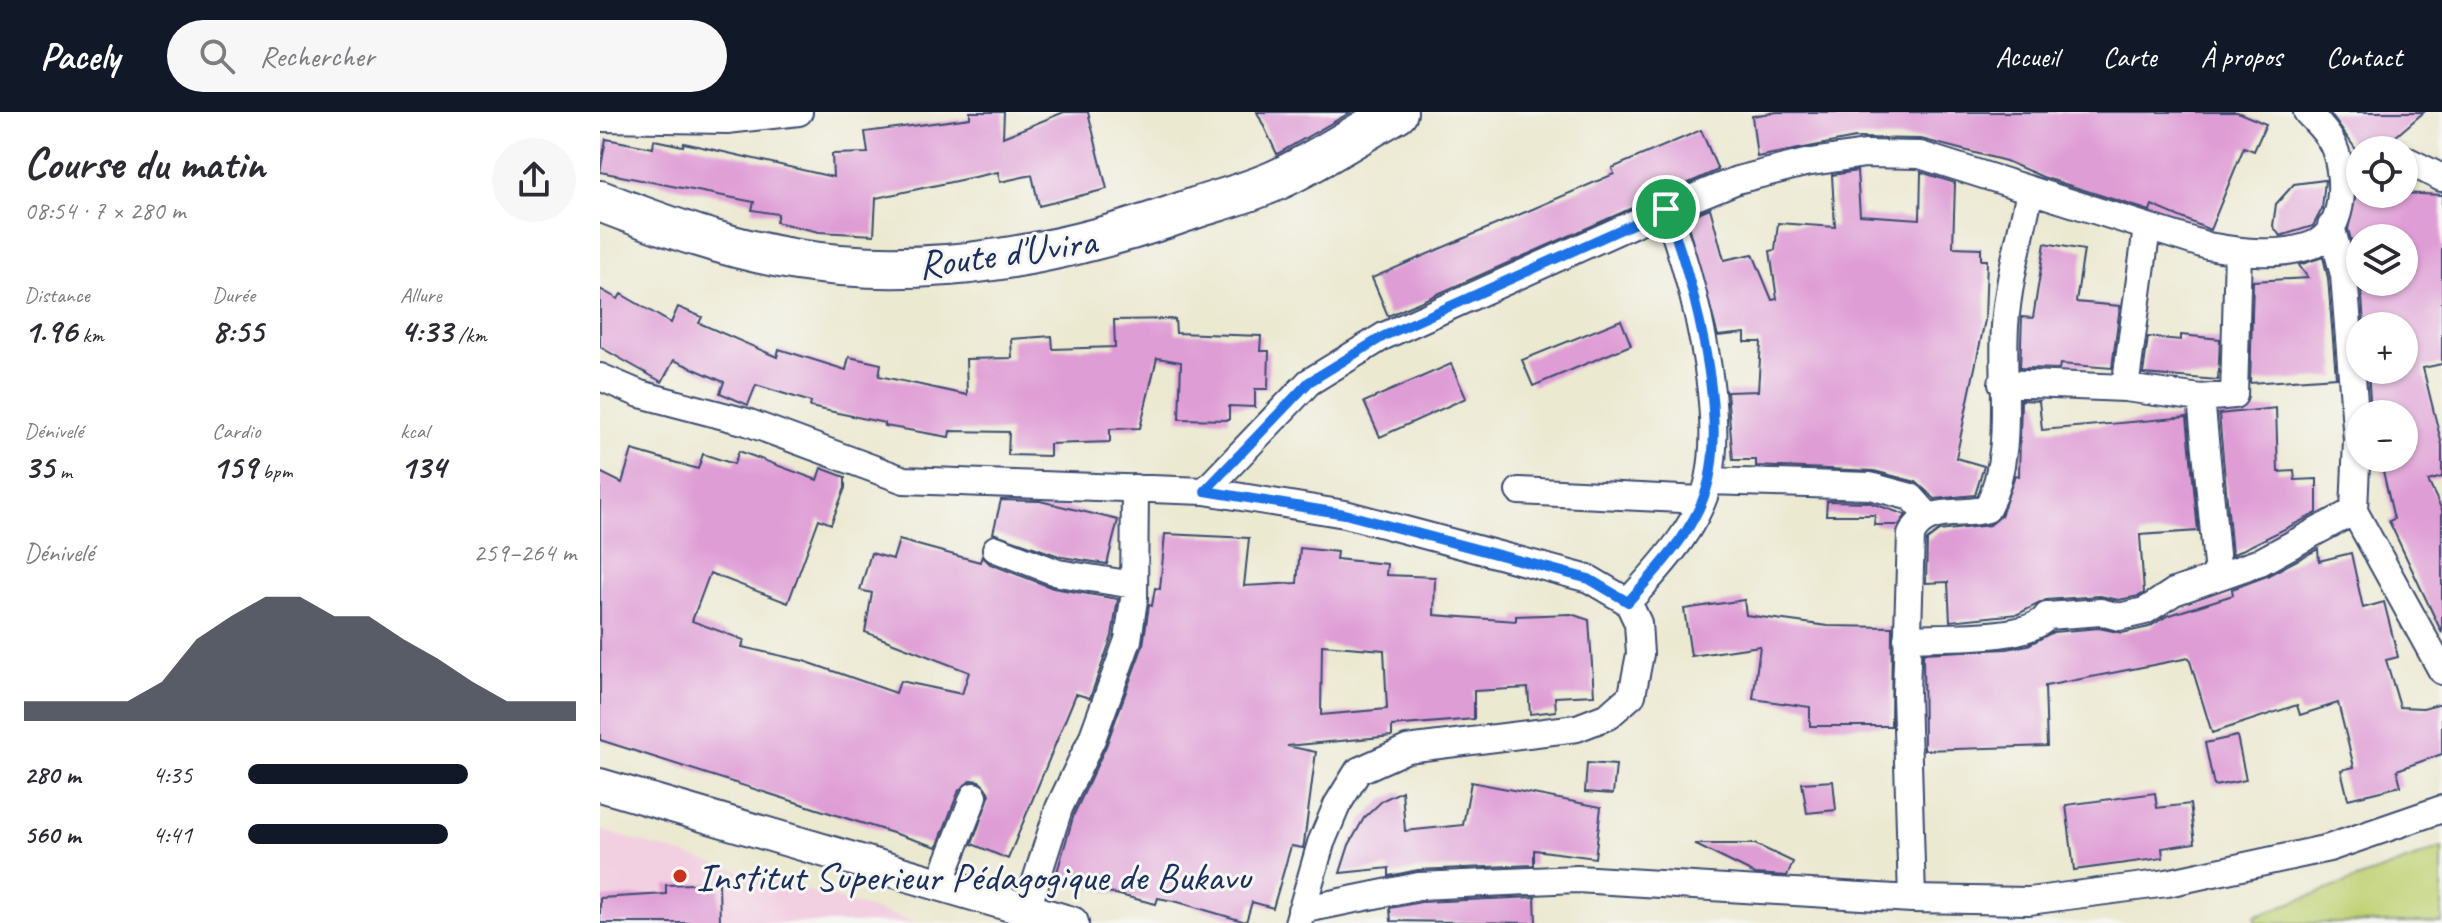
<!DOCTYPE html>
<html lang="fr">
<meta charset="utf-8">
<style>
:root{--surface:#fff;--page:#f7f7f7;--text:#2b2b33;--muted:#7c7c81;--accent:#111827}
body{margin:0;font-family:Caveat,sans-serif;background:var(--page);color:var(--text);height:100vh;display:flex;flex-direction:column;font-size:30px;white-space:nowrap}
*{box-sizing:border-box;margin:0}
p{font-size:26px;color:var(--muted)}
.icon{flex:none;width:44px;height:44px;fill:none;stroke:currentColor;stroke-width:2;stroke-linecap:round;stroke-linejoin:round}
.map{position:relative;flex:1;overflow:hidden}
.panel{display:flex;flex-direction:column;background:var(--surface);width:600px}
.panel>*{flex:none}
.controls{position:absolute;left:1746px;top:24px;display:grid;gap:16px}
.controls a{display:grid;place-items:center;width:72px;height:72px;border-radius:50%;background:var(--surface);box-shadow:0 2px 6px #0004;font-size:40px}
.pin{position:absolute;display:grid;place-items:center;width:68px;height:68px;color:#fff;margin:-34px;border:4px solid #fff;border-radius:50%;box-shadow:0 2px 8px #0007}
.round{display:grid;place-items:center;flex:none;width:84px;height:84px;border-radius:42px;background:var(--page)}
.head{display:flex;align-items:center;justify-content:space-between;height:136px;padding:0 24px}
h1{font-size:44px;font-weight:700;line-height:60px}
.figures{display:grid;grid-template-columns:repeat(3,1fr);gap:12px;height:136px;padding:8px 24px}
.figures div{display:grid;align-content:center}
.figures b{font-size:34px;font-weight:700}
.figures small{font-size:22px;font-weight:400}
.figures p{font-size:22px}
.chart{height:224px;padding:16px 24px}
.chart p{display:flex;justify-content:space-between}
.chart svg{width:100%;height:144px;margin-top:8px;fill:var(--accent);opacity:.7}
ul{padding:0 24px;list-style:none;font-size:26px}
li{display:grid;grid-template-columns:128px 96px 1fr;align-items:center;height:60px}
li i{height:20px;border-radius:10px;background:var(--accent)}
header{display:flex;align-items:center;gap:48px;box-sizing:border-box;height:112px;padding:0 40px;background:var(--accent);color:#fff}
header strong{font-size:38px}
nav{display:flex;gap:44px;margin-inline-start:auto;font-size:28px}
.search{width:560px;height:72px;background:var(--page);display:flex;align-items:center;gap:20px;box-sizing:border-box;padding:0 28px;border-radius:44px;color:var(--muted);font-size:30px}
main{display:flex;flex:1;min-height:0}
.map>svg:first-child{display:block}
.built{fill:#f2cfe1}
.green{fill:#c0d275;stroke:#6e806a;stroke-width:2}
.building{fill:#df9dd5;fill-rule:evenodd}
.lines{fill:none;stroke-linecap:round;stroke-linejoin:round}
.minor-casing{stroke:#3a4b6f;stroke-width:30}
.tertiary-casing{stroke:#3a4b6f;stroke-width:36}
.primary-casing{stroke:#3a4b6f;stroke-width:44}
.minor{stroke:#fff;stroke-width:26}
.tertiary{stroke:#fff;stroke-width:32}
.primary{stroke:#fff;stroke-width:40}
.route-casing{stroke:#fff;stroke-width:16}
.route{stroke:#1a73e8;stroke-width:10}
.poi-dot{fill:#c8321e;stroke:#f6f6f2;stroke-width:3}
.labels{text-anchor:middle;stroke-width:6;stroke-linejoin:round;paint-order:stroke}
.street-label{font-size:40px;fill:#1b2f5e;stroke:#f6f6f2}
.poi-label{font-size:40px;fill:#1b2f5e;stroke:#f6f6f2;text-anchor:start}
</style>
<header>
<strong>Pacely</strong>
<div class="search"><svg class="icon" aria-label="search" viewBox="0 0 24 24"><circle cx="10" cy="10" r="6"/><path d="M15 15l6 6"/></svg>Rechercher</div>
<nav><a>Accueil</a><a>Carte</a><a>À propos</a><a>Contact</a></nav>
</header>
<main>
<section class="panel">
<div class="head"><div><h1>Course du matin</h1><p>08:54 · 7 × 280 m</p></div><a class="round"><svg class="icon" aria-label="share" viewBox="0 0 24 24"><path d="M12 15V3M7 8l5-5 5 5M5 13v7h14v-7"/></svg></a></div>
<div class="figures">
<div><p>Distance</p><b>1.96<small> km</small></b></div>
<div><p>Durée</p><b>8:55</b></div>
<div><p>Allure</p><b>4:33<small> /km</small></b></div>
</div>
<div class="figures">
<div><p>Dénivelé</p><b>35<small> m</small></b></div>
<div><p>Cardio</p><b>159<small> bpm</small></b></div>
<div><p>kcal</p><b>134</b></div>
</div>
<div class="chart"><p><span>Dénivelé</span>259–264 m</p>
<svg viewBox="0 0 160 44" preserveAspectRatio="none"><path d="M0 44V38L10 38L20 38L30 38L40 32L50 19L60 12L70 6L80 6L90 12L100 12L110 19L120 25L130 32L140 38L150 38L160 38V44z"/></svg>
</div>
<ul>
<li><b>280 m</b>4:35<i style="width:67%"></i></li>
<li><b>560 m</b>4:41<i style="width:61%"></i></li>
</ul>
</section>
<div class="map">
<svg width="1842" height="811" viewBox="0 0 1842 811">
<rect width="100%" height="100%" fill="#f6f6f2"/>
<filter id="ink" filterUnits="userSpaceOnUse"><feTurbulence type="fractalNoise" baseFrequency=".0125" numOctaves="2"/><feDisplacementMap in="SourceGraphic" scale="16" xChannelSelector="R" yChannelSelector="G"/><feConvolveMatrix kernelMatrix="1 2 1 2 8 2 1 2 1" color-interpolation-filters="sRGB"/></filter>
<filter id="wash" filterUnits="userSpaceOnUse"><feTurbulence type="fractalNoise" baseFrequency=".006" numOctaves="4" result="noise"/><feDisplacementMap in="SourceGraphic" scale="32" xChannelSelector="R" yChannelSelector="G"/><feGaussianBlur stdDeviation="1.8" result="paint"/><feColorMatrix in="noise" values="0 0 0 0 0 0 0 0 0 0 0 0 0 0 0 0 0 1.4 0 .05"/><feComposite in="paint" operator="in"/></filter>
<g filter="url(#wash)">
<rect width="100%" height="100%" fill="#ece9d1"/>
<path class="built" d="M0 718 319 811H0Z"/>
<path class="green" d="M1842 736V811H1656L1655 804Z"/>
<g id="blocks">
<path class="building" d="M370 0H404L403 25 464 0H488L507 77 439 94 432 63 400 70 398 60 276 86 274 123 219 120 176 110 178 102 152 98 154 90 0 60 6 27 53 36 54 28 83 34 84 31 233 65 232 42 268 41 265 20 370 6Z
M657 0H751L677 42Z
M1177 0H1637L1666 12 1654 39 1644 35 1610 118 1552 93 1550 99 1443 65 1406 49 1321 27 1255 26 1157 45 1152 4Z
M1729 0H1824L1780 38H1760V43Z
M1101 18 1118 58 788 204 772 166 1014 62 1012 56Z
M1257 59 1260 103 1320 107 1321 60 1355 71 1353 135 1381 136V148H1387L1385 208 1356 346 1384 354 1375 383 1335 387 1316 370 1274 359 1156 354V348H1133L1127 280 1158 279 1161 230H1145V221L1118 224 1086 106 1110 96 1124 148 1153 142 1172 188 1177 187 1170 139 1175 138 1178 111 1235 115 1232 63Z
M1725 68 1722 97 1713 114 1680 124 1673 114 1676 92 1694 72Z
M1757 79 1842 83V252L1823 256 1842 333V365L1828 369 1842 398V521L1789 409 1794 407 1780 346H1804V302H1771L1768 258H1804V214H1764L1761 170H1804V126H1760V162L1748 117Z
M1445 131 1484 138 1476 190 1520 194 1512 256 1460 252 1459 257 1420 256 1422 205 1433 206Z
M1723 145 1728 166 1736 265 1650 271 1653 169 1708 166 1699 153Z
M0 177 18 187 21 182 71 211 78 195 102 205 99 211 177 245 179 237 246 258 249 245 281 252 279 264 367 283 366 247 412 246 411 227 452 224 453 237 515 235 514 208 575 207 576 221 661 224 660 239H669L668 277H655V295L629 294V308L579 307 581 250 557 246 540 316 510 317V330L450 332V344L408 343 409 320 350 319 349 325 285 314V311L210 295 211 290 156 273 148 293 120 281 124 270 74 248 62 270 0 235Z
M1021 208 1031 233 933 274 922 248Z
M1581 223 1620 227 1618 268 1543 262 1548 225 1581 228Z
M851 252 866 286 780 325 764 290Z
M1421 288 1439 289 1442 318 1587 305 1598 419 1540 423 1544 481 1539 484 1519 488 1500 484 1446 488 1418 502 1350 509 1348 470 1326 471 1327 428 1339 419 1390 413 1401 404 1415 363 1419 364Z
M1676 296 1678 360 1694 359 1695 368 1717 367V401L1632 443 1619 302Z
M32 338 98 357 103 342 134 352 139 339 217 368 221 356 245 365V376L231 412 219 407 188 491 110 461 92 509 144 528 142 535 204 549 296 581 300 569 362 582 369 560 265 520 272 481 260 478 271 441 293 447 299 428 380 450 382 444 390 452 453 476 518 487 512 524 490 586 476 582 408 747 372 732 390 682 379 669 371 668 359 678 337 735 0 628V360L22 371Z
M401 388 440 389 518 408 507 452 462 445 393 421Z
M1227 389 1268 390 1306 403 1299 413H1274L1275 403H1226Z
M565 422 649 426 644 474 697 471 700 436 737 440 736 447 787 452 786 463 835 465 834 503 916 509V504L971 502 989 508 994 583 955 585 956 599 930 602 928 576 874 579V607L792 614V624L687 634 716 640 704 731 703 736 691 734 673 796 652 790 646 810 578 790 558 786 556 792 455 767 474 702 506 634 543 533 549 493 552 494 555 476 560 477ZM722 533 784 538 787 597 721 603Z
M1718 437 1719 449 1751 441 1763 496 1784 490 1798 545 1786 548 1800 595 1823 596 1842 591V642L1797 658 1801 674 1748 687 1741 658 1754 655 1738 591 1700 603 1697 593 1612 621 1589 546 1445 574 1447 634 1324 638 1323 541 1407 537 1428 533 1453 520 1499 516 1522 521 1549 515 1567 504 1633 483 1632 477 1667 464Z
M1144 488 1146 503 1228 514 1292 515 1291 614H1210V595L1153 587 1160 534 1091 544 1084 497Z
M1637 624 1646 668 1614 674 1605 631Z
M987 651 1016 653 1013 682 985 680Z
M1233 669 1236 698 1207 701 1202 671Z
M871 670 1001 695 995 746 934 738V753L818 758 789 764V756L740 761 749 733 764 706 783 688 802 679 805 719 863 713Z
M1555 681 1557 696 1590 692 1595 731 1562 736 1563 746 1474 758 1466 693Z
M1094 732H1155L1193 750 1187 764 1155 762Z
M119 771 120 811H0V786L66 782V773Z
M935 785 936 811 791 809 790 796 821 790Z"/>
</g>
</g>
<g filter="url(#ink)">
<use href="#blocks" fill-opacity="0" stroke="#3a4b6f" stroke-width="2"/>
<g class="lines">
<g class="minor-casing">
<path id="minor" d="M0 6 127 8 199 0
M1804 47 1842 66
M1731 114 1744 163 1757 328 1754 399 1842 559
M0 265 40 282 147 310 304 368 605 379 745 402 989 467 1028 490 1038 511 1040 542 1032 583 1008 604 977 616 807 637 758 659 737 693 721 731 698 811
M1402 271 1525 276 1547 116
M1525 276 1601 286 1634 283 1638 139
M1601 286 1618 463
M1109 369 1270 374 1311 385 1328 404
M605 379 709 270 784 224 1066 97 1137 68 1205 51 1265 42 1320 43 1608 134C1641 140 1680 145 1712 133 1748 119 1746 56 1731 29 1725 18 1715 9 1707 0
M919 379 1101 388
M396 437 458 461 534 473
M1028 490C1059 455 1098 416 1109 368 1125 293 1093 168 1066 97
M1307 526C1338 524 1431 529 1447 504L1501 500 1519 505 1545 499 1574 480 1660 450 1754 399
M340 771 374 684
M1312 787 1306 581 1311 423C1325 393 1360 405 1387 397 1415 341 1401 274 1405 214 1408 169 1421 123 1430 79
M427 797 459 696 492 627 528 528 534 487 535 376
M701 798 819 774 977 767 1312 787 1429 789 1567 771 1729 736 1842 697"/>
</g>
<g class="tertiary-casing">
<path id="tertiary" d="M0 673 472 811"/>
</g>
<g class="primary-casing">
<path id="primary" d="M0 89C64 114 129 137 197 148 333 169 467 142 595 96 623 87 654 79 681 66 720 47 758 22 797 0"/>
</g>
<use href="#minor" class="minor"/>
<use href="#tertiary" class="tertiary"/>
<use href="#primary" class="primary"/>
</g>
</g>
<g class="lines" filter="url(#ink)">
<g class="route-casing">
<path id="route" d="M1066 97C1093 168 1126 293 1109 368 1098 416 1059 455 1028 490L989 467 745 402 605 379 709 270 784 224Z"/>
</g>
<use href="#route" class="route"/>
</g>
<circle class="poi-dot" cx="80" cy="764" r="8"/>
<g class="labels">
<g class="street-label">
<text transform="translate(407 140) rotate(-8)" y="14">Route d'Uvira</text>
</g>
<g class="poi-label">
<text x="96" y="778">Institut Superieur Pédagogique de Bukavu</text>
</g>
</g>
</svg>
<div class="controls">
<a><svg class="icon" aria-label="locate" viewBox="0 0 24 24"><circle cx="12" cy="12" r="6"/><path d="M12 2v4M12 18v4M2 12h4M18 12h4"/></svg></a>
<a><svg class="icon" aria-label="layers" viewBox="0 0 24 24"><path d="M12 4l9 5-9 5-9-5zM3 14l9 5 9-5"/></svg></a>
<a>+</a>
<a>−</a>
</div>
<div class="pin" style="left:1066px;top:97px;background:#1e9e55"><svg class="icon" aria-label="arrive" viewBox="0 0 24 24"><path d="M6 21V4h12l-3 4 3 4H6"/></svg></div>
</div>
</main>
